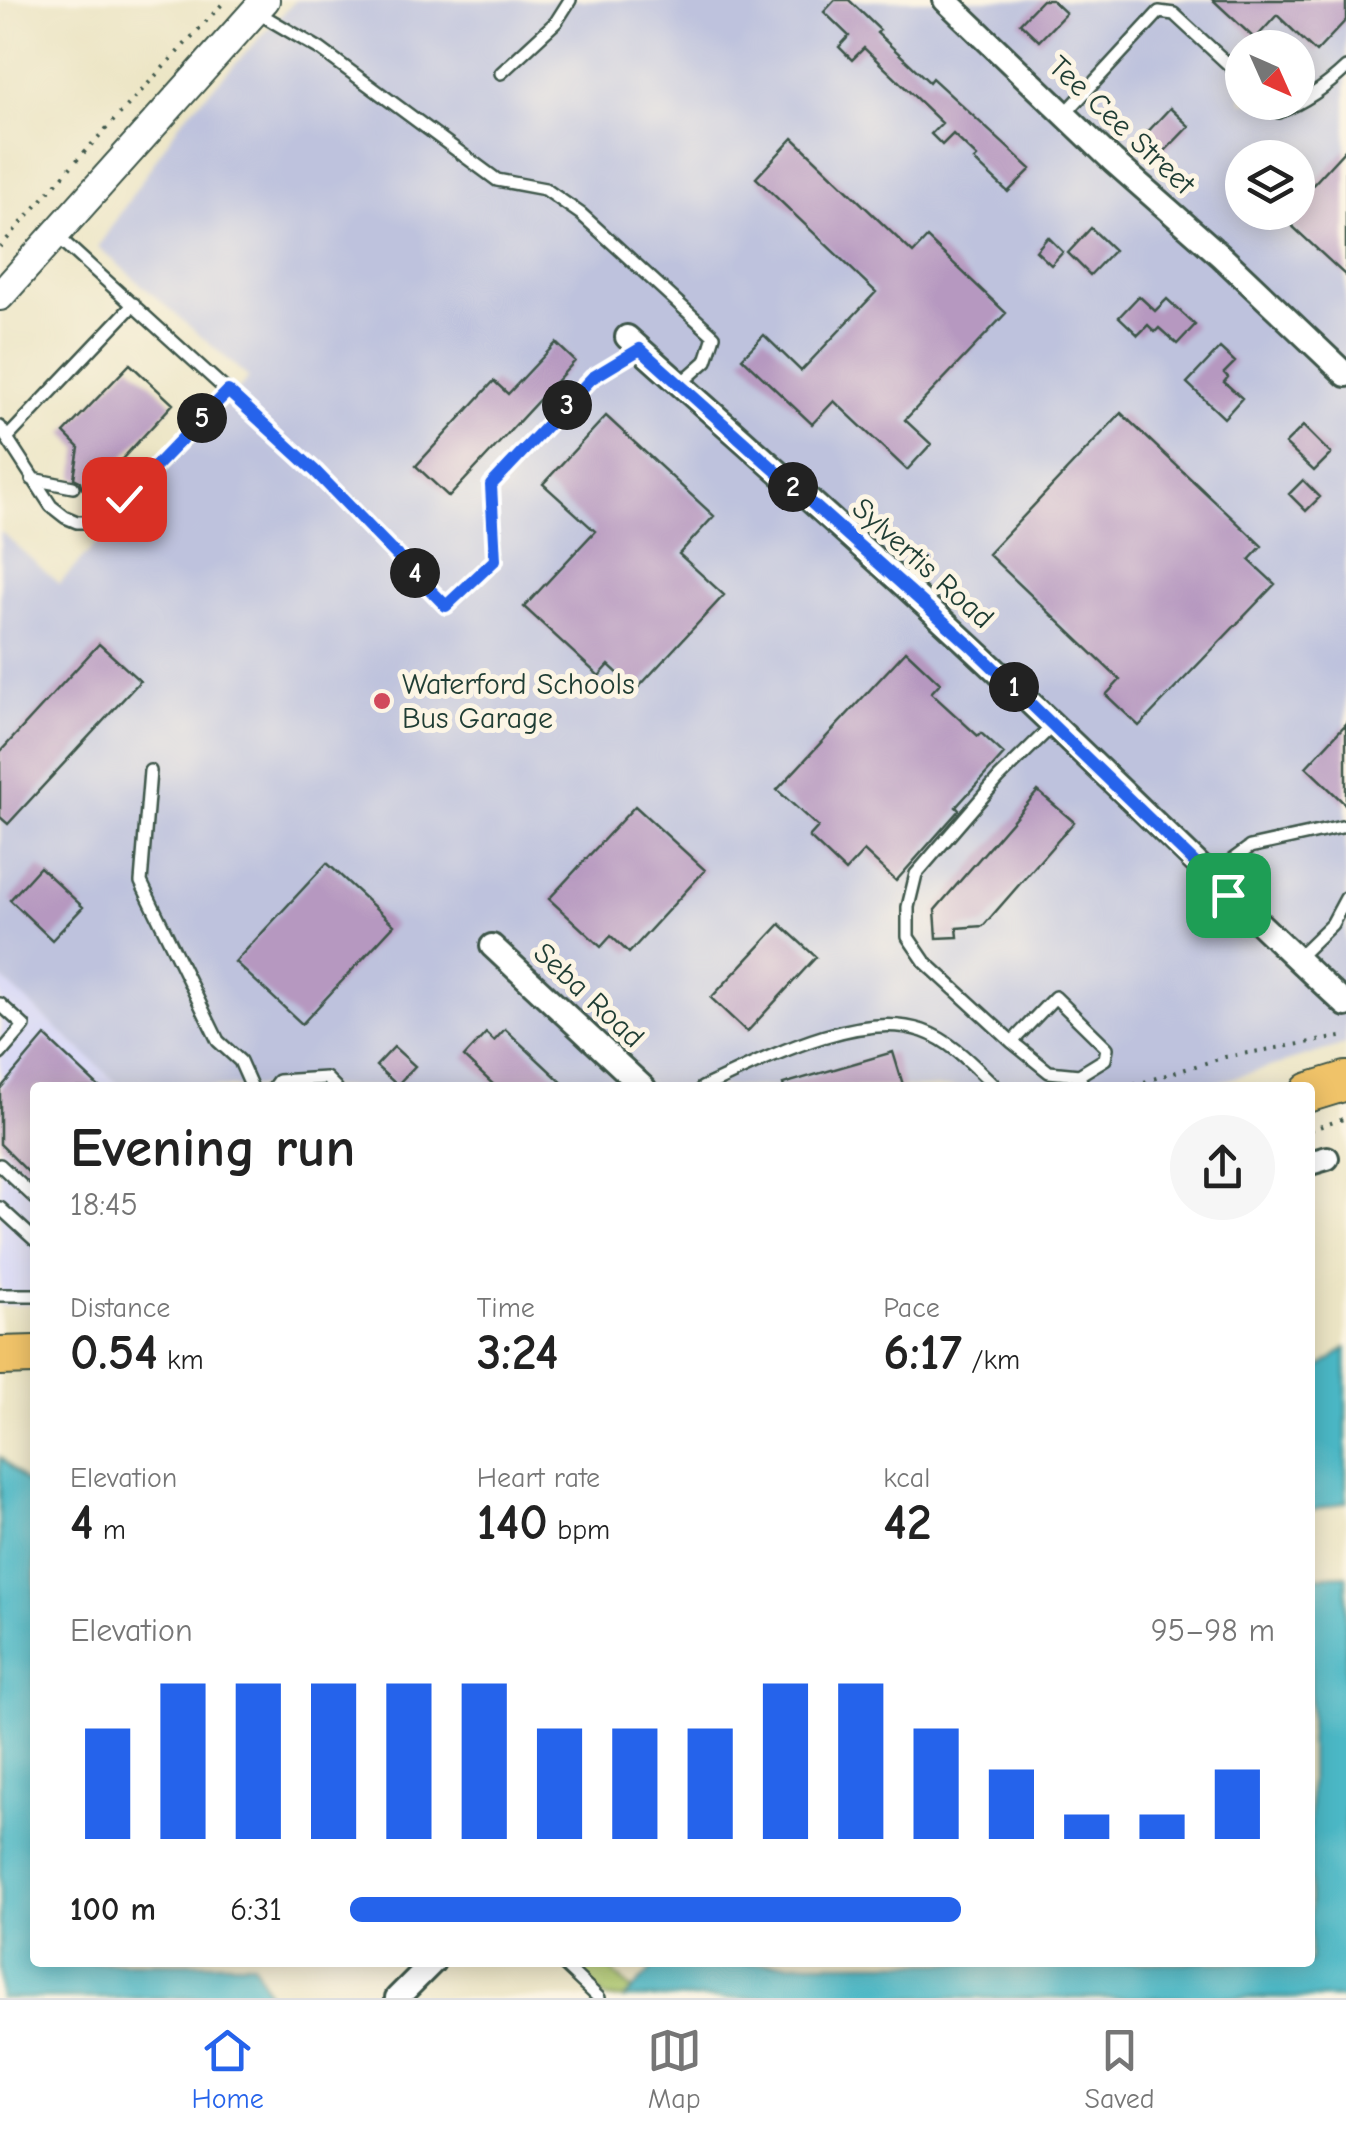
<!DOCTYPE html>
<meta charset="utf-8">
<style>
:root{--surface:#fff;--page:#f6f6f6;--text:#222;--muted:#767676;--line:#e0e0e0;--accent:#2563eb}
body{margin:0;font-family:"Comic Neue",sans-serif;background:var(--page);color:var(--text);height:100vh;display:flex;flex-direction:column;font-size:38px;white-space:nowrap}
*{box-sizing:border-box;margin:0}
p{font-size:32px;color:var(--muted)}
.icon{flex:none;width:55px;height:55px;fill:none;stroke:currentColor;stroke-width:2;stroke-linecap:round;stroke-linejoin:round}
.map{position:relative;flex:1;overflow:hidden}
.details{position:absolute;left:30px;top:1082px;width:1285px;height:885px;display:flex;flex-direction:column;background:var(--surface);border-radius:10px;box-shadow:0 5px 25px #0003}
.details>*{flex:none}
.needle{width:65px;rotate:135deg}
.buttons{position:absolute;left:1225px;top:30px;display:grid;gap:20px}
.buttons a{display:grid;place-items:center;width:90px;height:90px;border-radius:50%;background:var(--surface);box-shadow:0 5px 25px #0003;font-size:50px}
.pin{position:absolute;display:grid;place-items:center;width:85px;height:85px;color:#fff;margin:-42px;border-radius:20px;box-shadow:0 5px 15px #0006}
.km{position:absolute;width:50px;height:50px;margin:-25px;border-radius:50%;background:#222;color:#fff;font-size:28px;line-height:50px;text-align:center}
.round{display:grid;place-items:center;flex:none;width:105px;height:105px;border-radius:52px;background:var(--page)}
.overview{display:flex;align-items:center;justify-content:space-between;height:170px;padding:0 40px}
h1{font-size:55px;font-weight:800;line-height:75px}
.figures{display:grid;grid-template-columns:repeat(3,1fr);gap:15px;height:170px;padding:10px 40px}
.figures div{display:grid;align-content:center}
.figures b{font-size:50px;font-weight:800}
.figures small{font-size:28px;font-weight:400}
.figures p{font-size:28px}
.chart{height:280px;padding:20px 40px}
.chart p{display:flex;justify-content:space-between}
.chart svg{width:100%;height:180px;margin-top:10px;stroke:var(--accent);stroke-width:6}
ul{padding:0 40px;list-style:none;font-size:32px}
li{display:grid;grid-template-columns:160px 120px 1fr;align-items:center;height:75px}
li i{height:25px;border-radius:12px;background:var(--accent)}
.tabs{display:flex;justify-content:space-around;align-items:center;height:140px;border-top:2px solid var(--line);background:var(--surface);font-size:28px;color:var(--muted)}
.tabs a{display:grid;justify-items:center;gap:5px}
.tabs .selected{color:var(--accent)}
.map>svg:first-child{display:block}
.built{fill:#d6d7f8}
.industrial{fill:#bec2dd;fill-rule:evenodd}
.green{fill:#afc96f;stroke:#678352;stroke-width:2.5}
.water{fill:#4bb8c6;stroke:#357a7d;stroke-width:2.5}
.building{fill:#b698c0}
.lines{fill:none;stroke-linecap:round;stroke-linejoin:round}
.service-casing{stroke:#3e564a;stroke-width:16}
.minor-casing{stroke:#3e564a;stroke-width:28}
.tertiary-casing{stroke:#3e564a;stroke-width:32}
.trunk-casing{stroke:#3e564a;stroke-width:42}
.path{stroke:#3e564a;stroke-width:4;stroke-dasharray:2.5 8;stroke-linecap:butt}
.service{stroke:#fff;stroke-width:11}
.minor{stroke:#fff;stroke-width:22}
.tertiary{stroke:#fff;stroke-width:28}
.trunk{stroke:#f0c369;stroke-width:38}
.route-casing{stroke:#fff;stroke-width:20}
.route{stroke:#2563eb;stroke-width:12}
.poi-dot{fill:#d1495b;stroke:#fcf5e5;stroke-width:4}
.labels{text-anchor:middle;stroke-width:10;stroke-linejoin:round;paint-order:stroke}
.street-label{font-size:30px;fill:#1f3d34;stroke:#fcf5e5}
.poi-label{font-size:30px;fill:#1f3d34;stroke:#fcf5e5;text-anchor:start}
</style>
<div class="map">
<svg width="1346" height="1998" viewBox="0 0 1346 1998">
<rect width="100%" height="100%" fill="#fcf5e5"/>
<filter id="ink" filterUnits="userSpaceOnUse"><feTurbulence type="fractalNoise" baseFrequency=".01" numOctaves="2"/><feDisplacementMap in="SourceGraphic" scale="20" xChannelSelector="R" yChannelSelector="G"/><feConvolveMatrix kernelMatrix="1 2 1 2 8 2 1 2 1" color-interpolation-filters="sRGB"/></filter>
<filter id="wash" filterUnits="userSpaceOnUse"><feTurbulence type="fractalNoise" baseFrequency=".0048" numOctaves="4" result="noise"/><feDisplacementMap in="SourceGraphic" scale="40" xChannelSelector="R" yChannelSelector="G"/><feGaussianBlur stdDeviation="2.25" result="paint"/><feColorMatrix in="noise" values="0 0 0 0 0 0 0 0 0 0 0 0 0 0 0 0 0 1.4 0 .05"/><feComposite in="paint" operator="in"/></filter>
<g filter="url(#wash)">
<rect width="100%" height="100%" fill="#ece5c5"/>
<path class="built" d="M0 977 122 1087 35 1088V1304L0 1306Z"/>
<path class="industrial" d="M296 0H1346V1044L1200 1088 122 1087 0 977V531L59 584 249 378 98 247 181 121ZM1242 48H1298V102H1242ZM1242 158H1298V212H1242Z"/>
<path class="green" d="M569 1963H603L632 1990 625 1998H605Z"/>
<path class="water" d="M1346 1348V1502L1310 1511V1375Z
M0 1457 35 1491V1962L253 1963 270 1997 268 1998H0Z
M1346 1575V1998H625L658 1963 1310 1962V1577Z"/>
<g id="blocks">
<path class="building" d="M835 0H849L880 30 877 33 929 82 932 78 1031 169 1008 192 974 160 977 157 953 134 942 145 931 134 942 123 864 48 852 60 839 47 849 36 824 12Z
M1042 0H1052L1066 13 1039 41 1020 23Z
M1213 0H1346V20L1316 52 1277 15 1255 39Z
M1170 108 1189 126 1162 154 1143 137Z
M793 138 913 253 927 238 1006 313 905 420 931 444 907 470 834 401 812 424 742 358 764 335 801 371 876 292 756 178Z
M1346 149V276L1277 212H1298V201Z
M1091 228 1114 250 1090 275 1068 253Z
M1048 237 1063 252 1051 265 1036 251Z
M1139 296 1155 311 1167 299 1195 325 1177 344 1159 328 1155 332 1148 325 1138 335 1119 317Z
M556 343 575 361 449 497 416 466 494 381 508 394Z
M1220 348 1235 362 1224 373 1228 377 1224 382 1242 398 1224 418 1187 383Z
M130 364 173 404 109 473 97 463 93 482H87L82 488 80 481 74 478 79 448 64 433Z
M1121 413 1262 546 1249 560 1275 584 1139 726 1106 695 1120 680 988 554Z
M606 416 714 516 679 554 724 595 636 690 609 665 599 676 524 607 595 531 543 484Z
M1303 426 1331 454 1314 471 1285 444Z
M1303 480 1320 497 1306 511 1289 494Z
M99 644 140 681 8 824 0 817V752Z
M906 651 940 683 931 693 978 736 981 733 1004 754 956 807 959 810 896 881 864 851 845 871 809 837 818 827 777 790Z
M1346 724V805L1306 767Z
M1038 791 1074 822 983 926 957 928 958 937 937 938 935 910Z
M635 806 705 870 629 953 611 936 601 947 549 899Z
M327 863 394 925 302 1024 235 962Z
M40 867 83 907 52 940 10 900Z
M780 924 816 957 747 1032 711 998Z
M505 1029 568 1088H497L464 1057 486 1033 494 1041Z
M45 1036 100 1088H35V1179L0 1144V1089Z
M394 1047 415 1066 397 1085 376 1066Z
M893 1052 904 1088H784L783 1084Z"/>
</g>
</g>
<g filter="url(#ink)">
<use href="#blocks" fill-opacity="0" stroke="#3e564a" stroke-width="2.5"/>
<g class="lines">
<g class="service-casing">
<path id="service" d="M255 11 320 49 497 180 545 189 581 214 714 336 706 361 680 384
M1159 12 1174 14 1242 77
M501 73 556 22 570 0
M1269 102 1279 112C1304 102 1326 87 1346 68
M1064 115 1159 12
M55 234 315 471 446 606 495 560 491 485 592 378 640 349
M0 427 7 438 134 304
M7 438 51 506 65 517 77 522H91L129 496 228 391
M32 479 73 487
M91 491 124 499
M1053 725 999 778 916 874 908 907V937L925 962 1012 1042 1049 1072 1079 1075 1083 1088
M150 771 141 882 218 1041 240 1061 252 1088
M1209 877 1250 847 1346 826
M1296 959 1332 924 1346 898
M0 1004 24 1026 0 1054
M1012 1042 1055 997 1107 1048 1105 1059 1079 1075
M273 1088 278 1081 326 1078 336 1088
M702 1088C761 1061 859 1008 923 1031 952 1041 975 1067 997 1088
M0 1165 35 1198
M0 1208 35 1240
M0 1295H35
M561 1962 599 1998"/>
</g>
<g class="minor-casing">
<path id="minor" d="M945 0 1113 161 1222 257 1346 375
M627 337C742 440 859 542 972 648 1098 765 1220 888 1346 1005
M492 946 644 1088
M1310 1163 1327 1158
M397 1998 433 1962"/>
</g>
<g class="tertiary-casing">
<path id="tertiary" d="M0 296 265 0"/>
</g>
<g class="trunk-casing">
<path id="trunk" d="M1310 1092 1346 1081
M0 1356 35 1355"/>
</g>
<path class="path" d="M0 247 77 160 226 0
M1124 1088 1225 1057 1346 1036
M1310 1130 1346 1118"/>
<use href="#service" class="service"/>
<use href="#minor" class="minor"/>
<use href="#tertiary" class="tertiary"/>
<use href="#trunk" class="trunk"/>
</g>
</g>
<g class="lines" filter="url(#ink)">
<g class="route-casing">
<path id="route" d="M124 499 228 391 315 471 446 606 495 560 491 485 592 378 640 349 971 646 1228 895"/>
</g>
<use href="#route" class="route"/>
</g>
<circle class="poi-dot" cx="382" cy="701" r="10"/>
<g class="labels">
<g class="street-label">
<text transform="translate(1122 125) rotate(43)" y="10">Tee Cee Street</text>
<text transform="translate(923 563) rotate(42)" y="10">Sylvertis Road</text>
<text transform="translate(589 995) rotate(43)" y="10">Seba Road</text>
</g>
<g class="poi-label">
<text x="402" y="694">Waterford Schools<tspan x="402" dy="34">Bus Garage</tspan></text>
</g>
</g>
</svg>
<div class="buttons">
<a><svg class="needle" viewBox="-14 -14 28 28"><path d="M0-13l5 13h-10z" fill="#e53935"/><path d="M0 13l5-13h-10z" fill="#767676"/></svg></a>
<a><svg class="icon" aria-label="layers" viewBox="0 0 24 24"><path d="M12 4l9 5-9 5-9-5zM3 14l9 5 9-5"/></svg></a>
</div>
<div class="pin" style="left:1228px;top:895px;background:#1e9e55"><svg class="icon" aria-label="arrive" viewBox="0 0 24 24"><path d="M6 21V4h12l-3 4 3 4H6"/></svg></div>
<div class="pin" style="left:124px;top:499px;background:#d93025"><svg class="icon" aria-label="check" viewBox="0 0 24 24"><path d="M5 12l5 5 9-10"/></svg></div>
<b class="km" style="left:1014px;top:687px">1</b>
<b class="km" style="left:793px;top:487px">2</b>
<b class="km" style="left:567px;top:405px">3</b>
<b class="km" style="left:415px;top:573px">4</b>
<b class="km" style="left:202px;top:418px">5</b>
<section class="details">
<div class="overview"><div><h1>Evening run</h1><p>18:45</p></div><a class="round"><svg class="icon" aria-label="share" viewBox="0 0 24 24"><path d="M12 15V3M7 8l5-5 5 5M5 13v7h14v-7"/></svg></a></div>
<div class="figures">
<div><p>Distance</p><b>0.54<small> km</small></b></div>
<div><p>Time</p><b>3:24</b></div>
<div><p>Pace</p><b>6:17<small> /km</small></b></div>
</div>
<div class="figures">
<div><p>Elevation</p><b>4<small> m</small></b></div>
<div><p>Heart rate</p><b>140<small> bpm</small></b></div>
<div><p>kcal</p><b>42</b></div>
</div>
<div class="chart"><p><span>Elevation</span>95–98 m</p>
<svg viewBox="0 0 160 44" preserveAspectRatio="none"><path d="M5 44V17M15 44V6M25 44V6M35 44V6M45 44V6M55 44V6M65 44V17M75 44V17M85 44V17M95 44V6M105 44V6M115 44V17M125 44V27M135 44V38M145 44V38M155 44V27"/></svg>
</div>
<ul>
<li><b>100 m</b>6:31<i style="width:66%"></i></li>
</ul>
</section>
</div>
<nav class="tabs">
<a class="selected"><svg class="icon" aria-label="home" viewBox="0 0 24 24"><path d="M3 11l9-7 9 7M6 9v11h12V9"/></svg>Home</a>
<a><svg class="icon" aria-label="map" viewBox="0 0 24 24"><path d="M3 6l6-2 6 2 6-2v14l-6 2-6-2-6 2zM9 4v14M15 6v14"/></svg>Map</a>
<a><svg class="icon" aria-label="saved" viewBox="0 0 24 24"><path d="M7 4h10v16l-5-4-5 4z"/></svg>Saved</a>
</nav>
